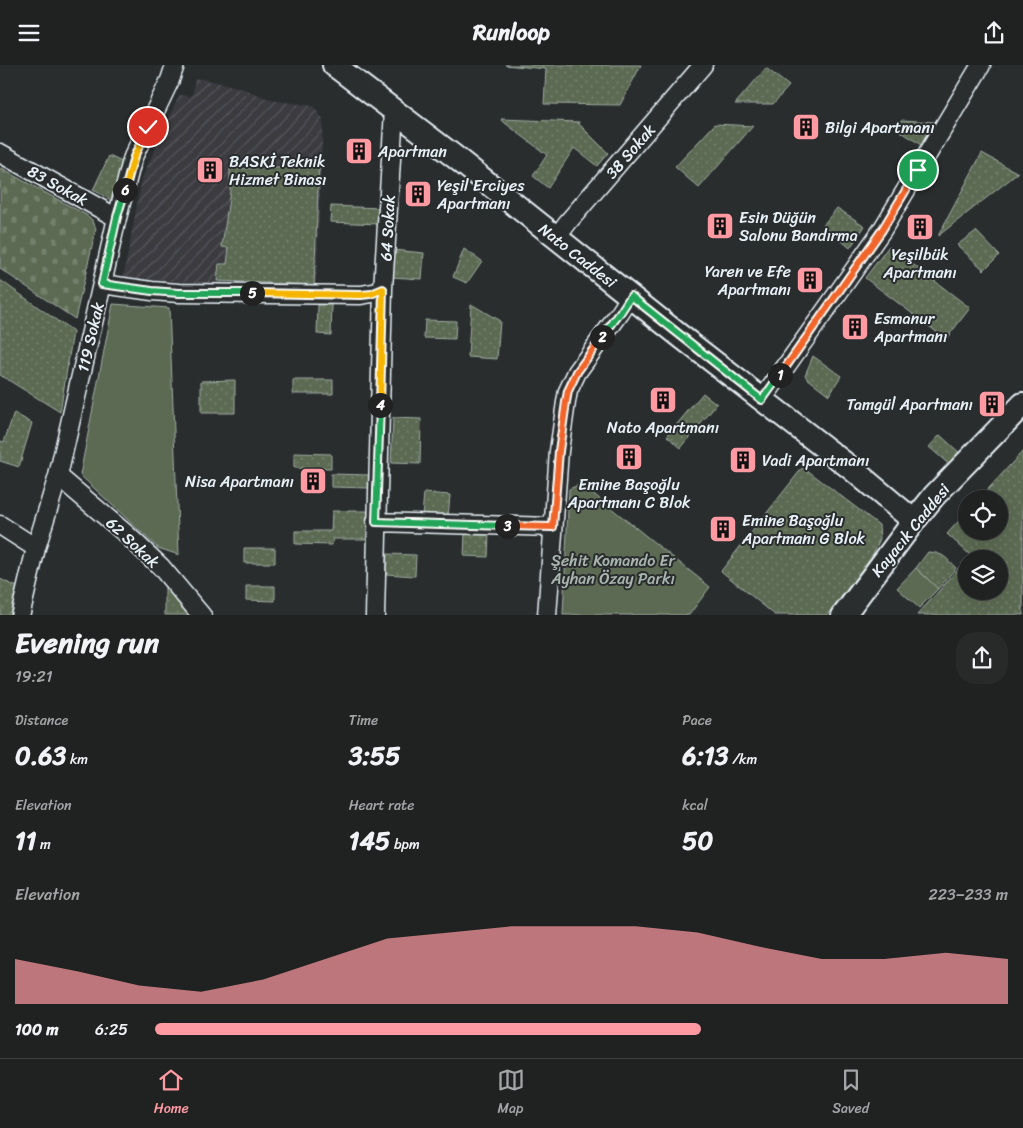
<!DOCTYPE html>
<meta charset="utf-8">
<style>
:root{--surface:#202222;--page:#282a2a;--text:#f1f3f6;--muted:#a2a4a5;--line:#3d3f40;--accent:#ff9aa2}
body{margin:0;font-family:Sriracha,sans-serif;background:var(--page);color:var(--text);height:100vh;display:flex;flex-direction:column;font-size:19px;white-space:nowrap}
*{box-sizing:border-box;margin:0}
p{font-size:16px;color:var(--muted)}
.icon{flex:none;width:28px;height:28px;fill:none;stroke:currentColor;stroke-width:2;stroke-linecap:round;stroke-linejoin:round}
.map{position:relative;height:550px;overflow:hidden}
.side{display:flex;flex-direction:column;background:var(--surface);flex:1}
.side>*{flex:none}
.tools{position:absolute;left:958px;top:425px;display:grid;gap:10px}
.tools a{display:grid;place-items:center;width:50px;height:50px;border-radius:50%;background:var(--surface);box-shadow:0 5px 20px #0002,0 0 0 1px var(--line);font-size:25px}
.pin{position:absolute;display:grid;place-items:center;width:42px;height:42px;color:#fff;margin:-21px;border:2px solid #fff;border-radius:50%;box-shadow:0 1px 5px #0007}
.km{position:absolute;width:25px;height:25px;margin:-12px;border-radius:50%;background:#222;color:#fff;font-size:14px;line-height:25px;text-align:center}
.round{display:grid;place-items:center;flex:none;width:52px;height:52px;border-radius:20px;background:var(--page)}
.headline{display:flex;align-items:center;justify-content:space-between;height:85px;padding:0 15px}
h1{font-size:28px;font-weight:800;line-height:38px}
.metrics{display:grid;grid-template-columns:repeat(3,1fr);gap:8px;height:85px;padding:5px 15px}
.metrics div{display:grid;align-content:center}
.metrics b{font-size:25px;font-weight:800}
.metrics small{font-size:14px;font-weight:400}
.metrics p{font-size:14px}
.chart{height:140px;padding:10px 15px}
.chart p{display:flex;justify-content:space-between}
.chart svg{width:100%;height:90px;margin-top:5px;fill:var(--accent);opacity:.7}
ul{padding:0 15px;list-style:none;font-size:16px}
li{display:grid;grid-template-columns:80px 60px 1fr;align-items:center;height:38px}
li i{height:12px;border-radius:6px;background:var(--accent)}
header{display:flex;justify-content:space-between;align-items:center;height:65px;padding:0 15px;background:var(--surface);font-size:22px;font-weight:800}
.tab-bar{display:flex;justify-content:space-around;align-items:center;height:70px;border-top:1px solid var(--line);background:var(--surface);font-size:14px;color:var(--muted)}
.tab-bar a{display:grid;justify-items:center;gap:2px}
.tab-bar .active{color:var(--accent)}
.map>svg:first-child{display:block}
.industrial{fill:url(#industrial-furrows)}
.grass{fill:url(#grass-dots);stroke:#a2aea6}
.cemetery{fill:url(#cemetery-stones);stroke:#a2aea6}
.park{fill:#5b6b53;stroke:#a2aea6}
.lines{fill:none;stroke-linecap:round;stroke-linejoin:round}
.minor-casing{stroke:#e8f1f8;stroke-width:21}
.major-casing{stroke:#e8f1f8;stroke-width:26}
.minor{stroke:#2a2d2e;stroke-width:18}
.major{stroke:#2a2d2e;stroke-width:22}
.split-1-casing{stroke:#fff;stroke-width:10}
.split-2-casing{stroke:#fff;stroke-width:10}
.split-3-casing{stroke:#fff;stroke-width:10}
.split-4-casing{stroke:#fff;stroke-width:10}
.split-5-casing{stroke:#fff;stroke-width:10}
.split-6-casing{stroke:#fff;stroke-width:10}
.split-7-casing{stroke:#fff;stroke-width:10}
.split-1{stroke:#f0652b;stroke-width:6}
.split-2{stroke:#22a559;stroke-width:6}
.split-3{stroke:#f0652b;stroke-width:6}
.split-4{stroke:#22a559;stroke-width:6}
.split-5{stroke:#f5b400;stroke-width:6}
.split-6{stroke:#22a559;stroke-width:6}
.split-7{stroke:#f5b400;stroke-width:6}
.labels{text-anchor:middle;stroke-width:4;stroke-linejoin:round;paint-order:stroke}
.poi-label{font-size:16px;fill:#e8f1f8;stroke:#2a2d2e;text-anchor:start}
.street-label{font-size:16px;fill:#e8f1f8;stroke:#2a2d2e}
.park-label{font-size:16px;fill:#a9b5ae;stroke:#2a2d2e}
</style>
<header><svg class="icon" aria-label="menu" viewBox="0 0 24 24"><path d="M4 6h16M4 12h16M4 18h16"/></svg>Runloop<svg class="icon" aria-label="share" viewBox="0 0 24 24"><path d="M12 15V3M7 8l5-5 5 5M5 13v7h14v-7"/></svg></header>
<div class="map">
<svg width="1023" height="551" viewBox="0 0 1023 551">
<defs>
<pattern id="industrial-furrows" width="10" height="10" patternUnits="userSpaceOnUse" patternTransform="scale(1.25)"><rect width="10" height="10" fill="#3a3a40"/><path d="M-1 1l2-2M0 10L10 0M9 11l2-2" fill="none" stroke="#56575c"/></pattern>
<pattern id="grass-dots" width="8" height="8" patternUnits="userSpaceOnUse" patternTransform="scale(1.25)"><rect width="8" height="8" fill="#5b6b53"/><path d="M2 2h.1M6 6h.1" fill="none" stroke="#73816c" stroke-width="1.8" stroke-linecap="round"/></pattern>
<pattern id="cemetery-stones" width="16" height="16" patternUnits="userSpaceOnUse" patternTransform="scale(1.25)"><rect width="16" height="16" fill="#5b6b53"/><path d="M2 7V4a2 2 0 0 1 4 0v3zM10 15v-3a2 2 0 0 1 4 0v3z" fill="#73816c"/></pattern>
</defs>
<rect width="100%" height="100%" fill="#2a2d2e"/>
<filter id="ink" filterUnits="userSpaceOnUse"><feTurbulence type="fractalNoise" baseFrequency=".02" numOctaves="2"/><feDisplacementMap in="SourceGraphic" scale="10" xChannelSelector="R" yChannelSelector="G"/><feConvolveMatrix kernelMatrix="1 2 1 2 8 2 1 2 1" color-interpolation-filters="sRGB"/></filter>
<g filter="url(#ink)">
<path class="industrial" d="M195 14H203L242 23 271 35 313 41 323 54 316 222 220 219 123 213 142 113 179 30 192 31Z"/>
<path class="grass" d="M505 0H641L620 40 544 39 546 4Z
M766 3 789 21 773 39H735Z
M501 54 579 57V59L608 88 597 101 574 83 548 123 533 111 547 90 505 58Z
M901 55 934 57 921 80 896 63Z
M715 59 753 61 699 123 675 102Z
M982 88 1018 108 938 171Z
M109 91 122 97 111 135 93 125Z
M319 102 314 220 217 216 219 199H227L229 183 222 182 230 126V104Z
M331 141 380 143 379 159 330 157Z
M837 143 865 161 850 183 823 160Z
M976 166 999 190 984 205 957 180Z
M889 181 970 243 946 274 865 213Z
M464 184 482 196 467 218 453 212Z
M393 185 424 188 422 214 391 212Z
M0 215 73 267 60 347 0 310Z
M471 239 500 256 497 294 468 292Z
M318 240H332L331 270 317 269Z
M425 255 456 256 455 274 424 273Z
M813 291 841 311 829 330 807 313 805 310Z
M235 315V348H201V316Z
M293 315H333V329H293Z
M703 328 717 339 681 383 667 371Z
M14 348 32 358 19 402 0 396V376L4 377Z
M393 353 421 354 420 399 391 398Z
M940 370 963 391 952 402 929 382Z
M1023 386V550H917L939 526 966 494V526H999V494H967L970 490 947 469 966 448V466H999V434H979Z
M294 388 331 389V404L294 403Z
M803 402 879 460 880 474 873 489 828 550H775L721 506Z
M331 409 370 410V423L331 422Z
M424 428 450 430 448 453 422 451Z
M332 446H368L367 474H333L332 480 295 479V466H331Z
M465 468 489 469 488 492 464 491Z
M244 483H275V498H244Z
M928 487C944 488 946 493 956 503L938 524 916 503Z
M387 489 416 490 415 511 386 509Z
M0 514 17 522 9 550H0Z
M246 521H275V536L246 535Z
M165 522 192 550H165Z"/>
<path class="cemetery" d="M0 103 88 151 93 156 96 164 75 254 0 204Z"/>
<path class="park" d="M113 239 169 243 179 490 158 483 80 410Z
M581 419 710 522 689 550H563L569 424Z
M916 503 938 524 919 543 897 523Z"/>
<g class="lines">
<g class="minor-casing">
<path id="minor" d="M0 88 117 153
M556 173 568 157 703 0
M102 219 152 226 179 228 361 230 378 227 383 224
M762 335 852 208 882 165 981 0
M58 411 125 468 161 502 202 551
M376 457 553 462
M0 460 36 483
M20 551 36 483 58 411 117 153 133 92 170 15 175 0
M375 551 383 224 394 46
M547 551 559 386 566 337 568 326 577 307 620 248 631 231"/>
</g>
<g class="major-casing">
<path id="major" d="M334 0 455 92 679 270 852 404 914 456
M843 551 914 456 934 431 1023 339"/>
</g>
<use href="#minor" class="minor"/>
<use href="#major" class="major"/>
</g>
</g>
<g class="lines" filter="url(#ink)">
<g class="split-1-casing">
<path id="split-1" d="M780 310 882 165 918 105"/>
</g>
<g class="split-2-casing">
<path id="split-2" d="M602 272 620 248 631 231 762 335 780 310"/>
</g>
<g class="split-3-casing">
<path id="split-3" d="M507 461 553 462 559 386 566 337 568 326 577 307 602 272"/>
</g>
<g class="split-4-casing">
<path id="split-4" d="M380 340 376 457 507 461"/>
</g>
<g class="split-5-casing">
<path id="split-5" d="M252 228 361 230 371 229 383 224 380 340"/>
</g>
<g class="split-6-casing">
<path id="split-6" d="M125 125 117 152 102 219 152 226 179 228H252"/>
</g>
<g class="split-7-casing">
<path id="split-7" d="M125 125 134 92 148 62"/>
</g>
<use href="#split-1" class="split-1"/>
<use href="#split-2" class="split-2"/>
<use href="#split-3" class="split-3"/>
<use href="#split-4" class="split-4"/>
<use href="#split-5" class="split-5"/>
<use href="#split-6" class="split-6"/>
<use href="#split-7" class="split-7"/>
</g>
<defs>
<g id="building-square" transform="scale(1.4375)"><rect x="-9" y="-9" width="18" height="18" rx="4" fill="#ff9aa2" stroke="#2a2d2e"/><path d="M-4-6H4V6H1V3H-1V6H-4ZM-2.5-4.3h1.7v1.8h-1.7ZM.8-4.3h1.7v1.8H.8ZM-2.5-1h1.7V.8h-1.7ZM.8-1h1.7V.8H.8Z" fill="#111"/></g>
</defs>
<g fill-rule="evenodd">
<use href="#building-square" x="806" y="62"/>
<use href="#building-square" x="359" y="86"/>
<use href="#building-square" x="210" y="105"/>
<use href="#building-square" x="418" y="129"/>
<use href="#building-square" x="720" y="161"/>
<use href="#building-square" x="920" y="162"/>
<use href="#building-square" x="810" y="215"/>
<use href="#building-square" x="855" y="262"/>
<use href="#building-square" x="663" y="335"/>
<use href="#building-square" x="992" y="339"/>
<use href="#building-square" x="629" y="392"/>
<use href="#building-square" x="743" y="395"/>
<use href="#building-square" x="313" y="416"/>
<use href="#building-square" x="723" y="464"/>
</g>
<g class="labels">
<g class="poi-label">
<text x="825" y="68">Bilgi Apartmanı</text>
<text x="378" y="92">Apartman</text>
<text x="229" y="102">BASKİ Teknik<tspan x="229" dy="18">Hizmet Binası</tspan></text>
<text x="437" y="126">Yeşil Erciyes<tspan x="437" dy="18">Apartmanı</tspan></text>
<text x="739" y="158">Esin Düğün<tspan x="739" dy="18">Salonu Bandırma</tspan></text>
<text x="920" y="195" text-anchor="middle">Yeşilbük<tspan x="920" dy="18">Apartmanı</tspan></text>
<text x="791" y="212" text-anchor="end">Yaren ve Efe<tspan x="791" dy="18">Apartmanı</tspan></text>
<text x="874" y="259">Esmanur<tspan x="874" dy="18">Apartmanı</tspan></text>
<text x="973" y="345" text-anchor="end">Tamgül Apartmanı</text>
<text x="663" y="368" text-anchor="middle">Nato Apartmanı</text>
<text x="762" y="401">Vadi Apartmanı</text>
<text x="294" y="422" text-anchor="end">Nisa Apartmanı</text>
<text x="629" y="425" text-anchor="middle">Emine Başoğlu<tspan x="629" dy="18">Apartmanı C Blok</tspan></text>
<text x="742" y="461">Emine Başoğlu<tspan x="742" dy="18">Apartmanı G Blok</tspan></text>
</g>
<g class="street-label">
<text transform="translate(630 86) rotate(-49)" y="6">38 Sokak</text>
<text transform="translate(58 120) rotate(29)" y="6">83 Sokak</text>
<text transform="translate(387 163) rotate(-87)" y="6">64 Sokak</text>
<text transform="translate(578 190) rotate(38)" y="6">Nato Caddesi</text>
<text transform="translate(90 272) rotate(-77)" y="6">119 Sokak</text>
<text transform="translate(910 465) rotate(-51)" y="6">Kayacık Caddesi</text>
<text transform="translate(133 477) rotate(43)" y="6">62 Sokak</text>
</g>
<g class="park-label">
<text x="613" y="501">Şehit Komando Er<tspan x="613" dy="18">Ayhan Özay Parkı</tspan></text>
</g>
</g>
</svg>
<div class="tools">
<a><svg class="icon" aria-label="locate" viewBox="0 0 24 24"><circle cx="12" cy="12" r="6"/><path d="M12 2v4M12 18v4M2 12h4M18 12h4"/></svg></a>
<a><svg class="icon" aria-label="layers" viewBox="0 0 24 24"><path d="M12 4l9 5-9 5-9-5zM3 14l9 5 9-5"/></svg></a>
</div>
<div class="pin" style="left:918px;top:105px;background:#1e9e55"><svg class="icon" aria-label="arrive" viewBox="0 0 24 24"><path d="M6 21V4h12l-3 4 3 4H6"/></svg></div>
<div class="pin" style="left:148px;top:62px;background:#d93025"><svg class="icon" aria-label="check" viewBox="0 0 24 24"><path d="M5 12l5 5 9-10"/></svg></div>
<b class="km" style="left:780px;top:310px">1</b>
<b class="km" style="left:602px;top:272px">2</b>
<b class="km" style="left:507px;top:461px">3</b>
<b class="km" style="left:380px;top:340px">4</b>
<b class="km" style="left:252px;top:228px">5</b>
<b class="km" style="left:125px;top:125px">6</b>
</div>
<section class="side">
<div class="headline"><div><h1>Evening run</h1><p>19:21</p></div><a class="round"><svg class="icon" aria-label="share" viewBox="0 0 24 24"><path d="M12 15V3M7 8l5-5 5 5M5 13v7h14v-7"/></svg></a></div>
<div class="metrics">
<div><p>Distance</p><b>0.63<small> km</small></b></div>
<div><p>Time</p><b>3:55</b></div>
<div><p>Pace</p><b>6:13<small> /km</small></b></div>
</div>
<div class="metrics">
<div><p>Elevation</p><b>11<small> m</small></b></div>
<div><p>Heart rate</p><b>145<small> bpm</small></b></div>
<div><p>kcal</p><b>50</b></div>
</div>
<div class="chart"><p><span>Elevation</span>223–233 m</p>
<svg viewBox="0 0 160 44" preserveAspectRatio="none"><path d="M0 44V22L10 28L20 35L30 38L40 32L50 22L60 12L70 9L80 6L90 6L100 6L110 9L120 16L130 22L140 22L150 19L160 22V44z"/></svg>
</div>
<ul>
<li><b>100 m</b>6:25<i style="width:64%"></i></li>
</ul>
</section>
<nav class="tab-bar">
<a class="active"><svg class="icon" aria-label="home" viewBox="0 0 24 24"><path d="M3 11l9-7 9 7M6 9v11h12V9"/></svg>Home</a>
<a><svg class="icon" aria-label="map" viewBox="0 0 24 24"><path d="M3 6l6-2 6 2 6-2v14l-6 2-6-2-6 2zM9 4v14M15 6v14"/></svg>Map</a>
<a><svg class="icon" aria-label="saved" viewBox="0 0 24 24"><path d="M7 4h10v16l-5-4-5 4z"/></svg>Saved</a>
</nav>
